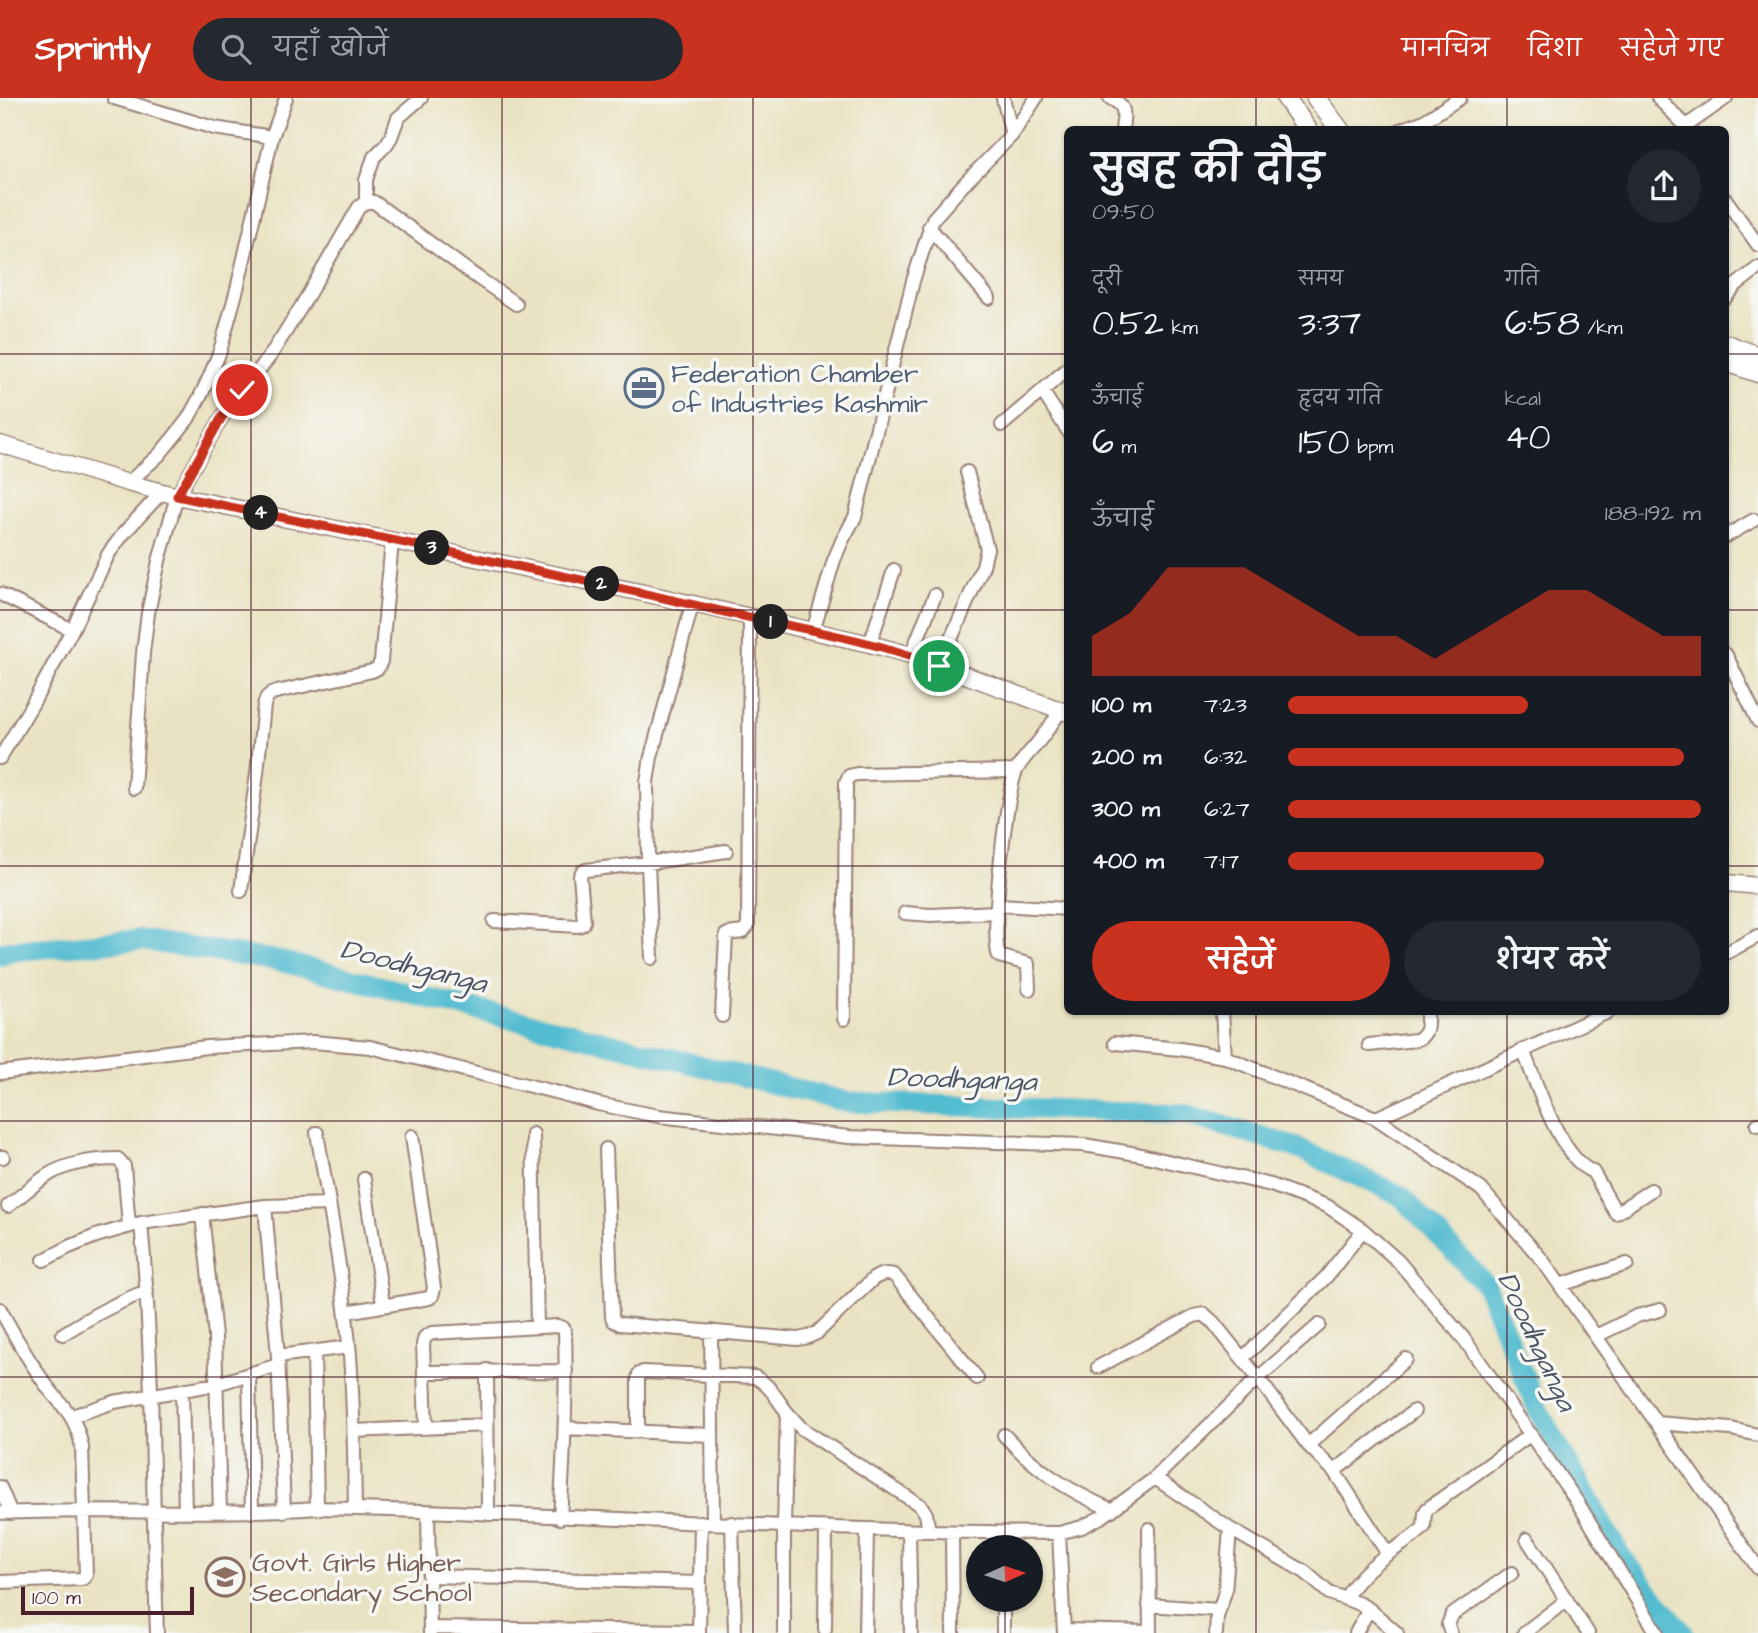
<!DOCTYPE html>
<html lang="hi">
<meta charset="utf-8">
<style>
:root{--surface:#171b24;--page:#242831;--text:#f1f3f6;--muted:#9ea1a6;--accent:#c8321e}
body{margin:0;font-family:"Architects Daughter","Playpen Sans Deva",sans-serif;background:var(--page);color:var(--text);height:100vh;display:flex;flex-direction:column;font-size:26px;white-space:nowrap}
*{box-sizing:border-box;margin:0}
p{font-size:23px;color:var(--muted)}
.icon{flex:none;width:38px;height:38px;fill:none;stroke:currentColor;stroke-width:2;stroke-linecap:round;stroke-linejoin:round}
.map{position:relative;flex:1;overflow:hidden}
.panel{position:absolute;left:1064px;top:28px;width:665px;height:889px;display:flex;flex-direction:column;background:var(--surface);border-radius:10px;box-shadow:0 2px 5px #0004}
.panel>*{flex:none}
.needle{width:46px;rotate:87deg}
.fabs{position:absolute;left:966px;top:1437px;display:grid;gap:14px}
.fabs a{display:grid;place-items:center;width:77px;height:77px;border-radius:50%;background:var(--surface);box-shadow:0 2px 5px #0004;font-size:35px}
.scale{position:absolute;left:21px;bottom:18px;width:173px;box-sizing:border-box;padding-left:7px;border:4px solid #4a1f2b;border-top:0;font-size:19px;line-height:24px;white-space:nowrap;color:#4a1f2b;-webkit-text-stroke:5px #f6f6f2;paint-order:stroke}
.pin{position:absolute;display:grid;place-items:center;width:60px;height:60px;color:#fff;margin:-30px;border:4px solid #fff;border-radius:50%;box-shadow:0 2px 7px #0007}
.km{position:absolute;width:35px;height:35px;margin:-18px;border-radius:50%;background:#222;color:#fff;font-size:19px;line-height:35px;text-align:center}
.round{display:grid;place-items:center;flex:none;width:74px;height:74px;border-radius:37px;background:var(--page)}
.head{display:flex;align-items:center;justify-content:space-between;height:119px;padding:0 28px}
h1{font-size:38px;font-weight:600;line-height:52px}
.stats{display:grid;grid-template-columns:repeat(3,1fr);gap:10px;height:119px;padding:7px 28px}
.stats div{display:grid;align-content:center}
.stats b{font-size:35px;font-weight:600}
.stats small{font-size:19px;font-weight:400}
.stats p{font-size:19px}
.chart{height:196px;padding:14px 28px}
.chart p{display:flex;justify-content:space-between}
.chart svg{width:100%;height:126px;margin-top:7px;fill:var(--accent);opacity:.7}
.button{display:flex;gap:14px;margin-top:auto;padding:14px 28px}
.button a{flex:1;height:80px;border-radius:42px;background:var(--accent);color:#fff;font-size:28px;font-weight:600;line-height:80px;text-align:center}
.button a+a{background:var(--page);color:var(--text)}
ul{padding:0 28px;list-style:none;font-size:23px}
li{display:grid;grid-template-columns:112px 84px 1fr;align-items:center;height:52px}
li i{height:18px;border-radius:9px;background:var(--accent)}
header{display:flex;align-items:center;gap:42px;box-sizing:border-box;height:98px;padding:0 35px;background:var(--accent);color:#fff}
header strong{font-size:33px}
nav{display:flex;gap:38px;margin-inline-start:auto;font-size:24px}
.search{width:490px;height:63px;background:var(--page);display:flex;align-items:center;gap:18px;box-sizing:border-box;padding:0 24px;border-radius:38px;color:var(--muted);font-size:26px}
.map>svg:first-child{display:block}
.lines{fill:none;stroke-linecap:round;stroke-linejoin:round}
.river{stroke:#53bcd0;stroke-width:21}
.minor-casing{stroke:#9a8177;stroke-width:16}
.secondary-casing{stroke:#9a8177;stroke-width:19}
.primary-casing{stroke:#9a8177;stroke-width:21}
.minor{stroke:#fff;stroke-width:12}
.secondary{stroke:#fff;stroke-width:16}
.primary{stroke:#fff;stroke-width:18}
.route-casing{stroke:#fff;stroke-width:14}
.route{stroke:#c8321e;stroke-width:9}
.grid{fill:none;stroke:#4a1f2b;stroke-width:2;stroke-opacity:0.55}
.labels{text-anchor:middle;stroke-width:7;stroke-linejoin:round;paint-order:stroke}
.service-label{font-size:26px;fill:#4e5e75;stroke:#f6f6f2;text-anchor:start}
.education-label{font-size:26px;fill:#785e54;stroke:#f6f6f2;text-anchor:start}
.water-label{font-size:28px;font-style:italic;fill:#4d5665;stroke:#f6f6f2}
</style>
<header>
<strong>Sprintly</strong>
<div class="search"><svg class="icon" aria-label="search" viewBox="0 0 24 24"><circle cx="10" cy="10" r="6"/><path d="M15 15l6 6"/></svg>यहाँ खोजें</div>
<nav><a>मानचित्र</a><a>दिशा</a><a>सहेजे गए</a></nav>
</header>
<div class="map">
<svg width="1758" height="1535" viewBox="0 0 1758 1535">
<rect width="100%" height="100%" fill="#f6f6f2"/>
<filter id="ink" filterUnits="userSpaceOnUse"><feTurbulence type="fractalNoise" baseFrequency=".0143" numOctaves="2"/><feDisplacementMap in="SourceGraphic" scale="14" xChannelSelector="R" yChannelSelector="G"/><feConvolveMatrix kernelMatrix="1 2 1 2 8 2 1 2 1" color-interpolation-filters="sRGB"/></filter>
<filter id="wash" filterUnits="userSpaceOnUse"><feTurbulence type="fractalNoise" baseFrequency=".00686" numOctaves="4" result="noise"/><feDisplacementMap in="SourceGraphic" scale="28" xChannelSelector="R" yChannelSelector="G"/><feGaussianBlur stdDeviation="1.57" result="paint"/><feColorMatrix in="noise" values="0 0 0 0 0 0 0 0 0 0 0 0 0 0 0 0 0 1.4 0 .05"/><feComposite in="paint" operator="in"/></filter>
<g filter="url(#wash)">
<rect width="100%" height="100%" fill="#eae3c3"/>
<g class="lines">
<path class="river" d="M0 857 8 853 140 842 279 863 847 1004 1185 1016 1297 1050 1401 1098 1485 1186 1539 1314 1620 1457 1683 1535"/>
</g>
</g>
<g filter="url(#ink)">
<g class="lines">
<g class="minor-casing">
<path id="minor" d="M114 0 214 30 272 39
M1003 0 1012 37
M1110 0C1127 8 1124 15 1122 32
M1658 0 1686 28V32
M1686 28 1726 0
M1400 32 1424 23 1460 0
M1726 102 1758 147
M366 104V82L374 59 386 47 391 39 398 20 421 0
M929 129 989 200
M1726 199 1736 187 1758 170
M1042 293 1068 270
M1002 327 1042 293 1068 333
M128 385 159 357 173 340 188 321 200 299 210 278 220 253 237 191 272 39 286 0
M1726 438 1754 422
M0 496 72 532
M813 533 834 462 842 443 855 419 913 183 933 121 964 86 1012 37 1036 0
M870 546 894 472
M911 557 935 497
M1726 557 1758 623
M939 568 983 468 987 451 967 374
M0 660 33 605 72 532 109 455 124 435 162 394
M134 690 143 555 148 515 159 463 177 398 222 319 270 258 301 209 359 109 366 104H374L478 180 516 206
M241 793 257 675 264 607 267 599 272 595 372 573 378 570 381 563 392 443
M998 807 1068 811
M905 815 931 817 997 814
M494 823 578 828 583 826 584 823 580 778 582 774 586 772 648 765 726 753
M1726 855 1758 838
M652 860 648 765 647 684 651 659 692 507
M1029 891 1028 866 999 858C990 838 1006 695 1016 673 1022 661 1032 652 1039 643 1047 633 1054 623 1061 612
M1222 914 1225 959 1376 1020 1608 914
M722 918 726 837 728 836 743 834 748 828 750 520
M844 921 846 684 849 678 857 676 1016 673
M1115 945 1180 951 1225 959
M1369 947 1416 942C1429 937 1427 925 1427 914
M1523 952C1536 984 1560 1061 1593 1074L1616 1115 1651 1092
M0 975 207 949 313 944 370 949 559 995 598 1006 658 1018 849 1039 1084 1047 1137 1056 1271 1087 1327 1108 1363 1132 1398 1163 1464 1241 1578 1405 1657 1535
M1376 1020 1481 1091 1543 1163 1758 1470
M1757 1027 1758 1026
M317 1035C329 1105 342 1175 349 1246 354 1301 354 1356 355 1411
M533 1036 537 1228
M606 1051 612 1219 614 1223 620 1226 798 1241 808 1239 817 1235 873 1181C881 1176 885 1175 894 1177L977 1280
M0 1059H3
M364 1081 383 1206
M8 1108C21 1098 34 1086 48 1077 67 1065 96 1061 118 1061L124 1068 129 1128
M265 1108 278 1258 284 1413
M202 1116 215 1238 220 1414
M141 1125C154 1261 152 1398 157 1535
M44 1162 69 1149 96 1138 141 1125 265 1108 329 1106
M1560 1187 1627 1166
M0 1211C14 1237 29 1263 46 1287 65 1312 75 1316 82 1349L86 1477 84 1480 81 1481 0 1484
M346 1214 429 1200 432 1198 434 1190 412 1038
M711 1233 713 1424
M63 1236C90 1219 117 1204 147 1193
M1596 1238 1637 1218 1660 1212
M314 1254 317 1410
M278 1258 349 1249
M1243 1260 1326 1179 1363 1132
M1098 1269 1194 1218 1204 1216 1213 1224 1258 1280 1308 1347 1334 1373 1388 1456
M487 1272 488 1416
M424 1274 566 1273
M249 1277 252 1414
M182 1293 185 1413
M72 1318 114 1304 217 1286 278 1267
M1657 1325 1731 1331 1758 1337
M426 1330 423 1246 425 1239 432 1235 558 1228 563 1230 565 1234C567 1296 564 1358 560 1420
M565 1330 711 1337
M354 1333 487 1327
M638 1333V1281L639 1276 643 1274 755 1279C770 1287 776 1300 786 1313 791 1319 796 1324 801 1330L921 1408 926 1416 929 1433
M1004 1337C1039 1374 1065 1391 1112 1412
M1308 1347 1406 1261
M1334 1373 1414 1313
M1155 1380 1230 1431 1305 1474 1329 1495 1360 1506 1369 1511 1397 1535
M0 1389 11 1415
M428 1414 430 1535
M0 1415C106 1410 212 1418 317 1410 564 1415 811 1434 1059 1435L1082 1429 1103 1418 1155 1380 1258 1280 1319 1227
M732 1425 735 1535
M1149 1431 1150 1535
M909 1433 911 1535
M952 1434 953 1535
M1002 1435V1449
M1059 1435 1064 1535
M1527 1441 1588 1535
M429 1478 700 1485
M1345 1501C1356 1481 1373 1466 1392 1453 1403 1445 1415 1439 1424 1429L1425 1415 1427 1411 1531 1336
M1003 1502V1535
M1149 1507 1219 1512
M430 1530 699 1533
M825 1531 826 1429
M1064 1532 1150 1534
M699 1535 701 1424
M784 1535V1427L787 1314
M865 1535 867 1432
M1216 1535 1217 1519 1225 1494 1230 1431
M1356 1535 1369 1511
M1451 1535 1448 1527 1452 1517 1512 1475
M1524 1535 1567 1502"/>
</g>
<g class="secondary-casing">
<path id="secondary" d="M0 346 128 385 177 398 644 495 870 546 911 557 1068 615
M1726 785 1758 788"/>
</g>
<g class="primary-casing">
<path id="primary" d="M1286 0 1308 32
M1316 0 1340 32
M1726 246 1758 258
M1726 264 1758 275"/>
</g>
<use href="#minor" class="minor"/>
<use href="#secondary" class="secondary"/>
<use href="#primary" class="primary"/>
</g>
</g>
<g class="lines" filter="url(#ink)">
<g class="route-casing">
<path id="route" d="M242 292 222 319 177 398C354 435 531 469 707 510 784 528 865 539 939 568"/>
</g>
<use href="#route" class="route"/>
</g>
<path class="grid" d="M251 0V1535M502 0V1535M753 0V1535M1005 0V1449M1256 0V32M1507 0V32M0 256H1068M1726 256H1758M0 512H1068M1726 512H1758M0 768H1068M1726 768H1758M1256 914V1535M1507 914V1535M0 1023H1758M0 1279H1758M1005 1502V1535"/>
<defs>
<g id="office-ring" transform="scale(2.0125)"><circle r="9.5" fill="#f6f6f2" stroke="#5c6f8a" stroke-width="1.5"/><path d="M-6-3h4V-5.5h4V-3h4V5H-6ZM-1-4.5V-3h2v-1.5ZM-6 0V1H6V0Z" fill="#5c6f8a"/></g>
<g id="school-ring" transform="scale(2.0125)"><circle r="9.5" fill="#f6f6f2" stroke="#8d6e63" stroke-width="1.5"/><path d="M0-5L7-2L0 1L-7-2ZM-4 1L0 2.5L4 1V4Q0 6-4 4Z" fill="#8d6e63"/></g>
</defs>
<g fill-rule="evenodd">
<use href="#office-ring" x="644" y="290"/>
<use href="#school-ring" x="225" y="1479"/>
</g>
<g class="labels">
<g class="service-label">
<text x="671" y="284">Federation Chamber<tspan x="671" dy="30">of Industries Kashmir</tspan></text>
</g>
<g class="education-label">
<text x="252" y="1473">Govt. Girls Higher<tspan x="252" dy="30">Secondary School</tspan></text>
</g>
<g class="water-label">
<text transform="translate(414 867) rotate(14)" y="10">Doodhganga</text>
<text transform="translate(962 980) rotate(2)" y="10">Doodhganga</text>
<text transform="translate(1538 1243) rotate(65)" y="10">Doodhganga</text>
</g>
</g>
</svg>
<div class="fabs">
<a><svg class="needle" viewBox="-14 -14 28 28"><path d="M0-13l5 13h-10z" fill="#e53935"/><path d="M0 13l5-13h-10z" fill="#9ea1a6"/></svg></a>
</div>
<div class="scale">100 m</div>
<div class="pin" style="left:939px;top:568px;background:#1e9e55"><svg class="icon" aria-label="arrive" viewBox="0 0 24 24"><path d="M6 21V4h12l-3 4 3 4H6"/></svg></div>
<div class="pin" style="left:242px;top:292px;background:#d93025"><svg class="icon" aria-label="check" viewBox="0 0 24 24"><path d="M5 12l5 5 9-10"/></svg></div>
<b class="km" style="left:771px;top:524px">1</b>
<b class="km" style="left:602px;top:486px">2</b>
<b class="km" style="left:432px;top:450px">3</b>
<b class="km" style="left:261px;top:415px">4</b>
<section class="panel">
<div class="head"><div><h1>सुबह की दौड़</h1><p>09:50</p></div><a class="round"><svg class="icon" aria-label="share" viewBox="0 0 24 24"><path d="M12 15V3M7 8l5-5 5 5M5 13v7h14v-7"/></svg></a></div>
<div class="stats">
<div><p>दूरी</p><b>0.52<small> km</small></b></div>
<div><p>समय</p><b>3:37</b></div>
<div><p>गति</p><b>6:58<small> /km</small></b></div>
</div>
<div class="stats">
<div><p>ऊँचाई</p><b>6<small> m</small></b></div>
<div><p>हृदय गति</p><b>150<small> bpm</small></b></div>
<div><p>kcal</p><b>40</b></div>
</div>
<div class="chart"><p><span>ऊँचाई</span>188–192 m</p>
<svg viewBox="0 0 160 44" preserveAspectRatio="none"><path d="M0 44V30L10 22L20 6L30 6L40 6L50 14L60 22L70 30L80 30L90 38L100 30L110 22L120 14L130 14L140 22L150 30L160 30V44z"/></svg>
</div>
<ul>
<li><b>100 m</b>7:23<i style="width:58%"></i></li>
<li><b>200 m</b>6:32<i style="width:96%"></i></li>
<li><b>300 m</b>6:27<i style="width:100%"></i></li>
<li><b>400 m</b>7:17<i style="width:62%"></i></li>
</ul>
<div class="button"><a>सहेजें</a><a>शेयर करें</a></div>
</section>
</div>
